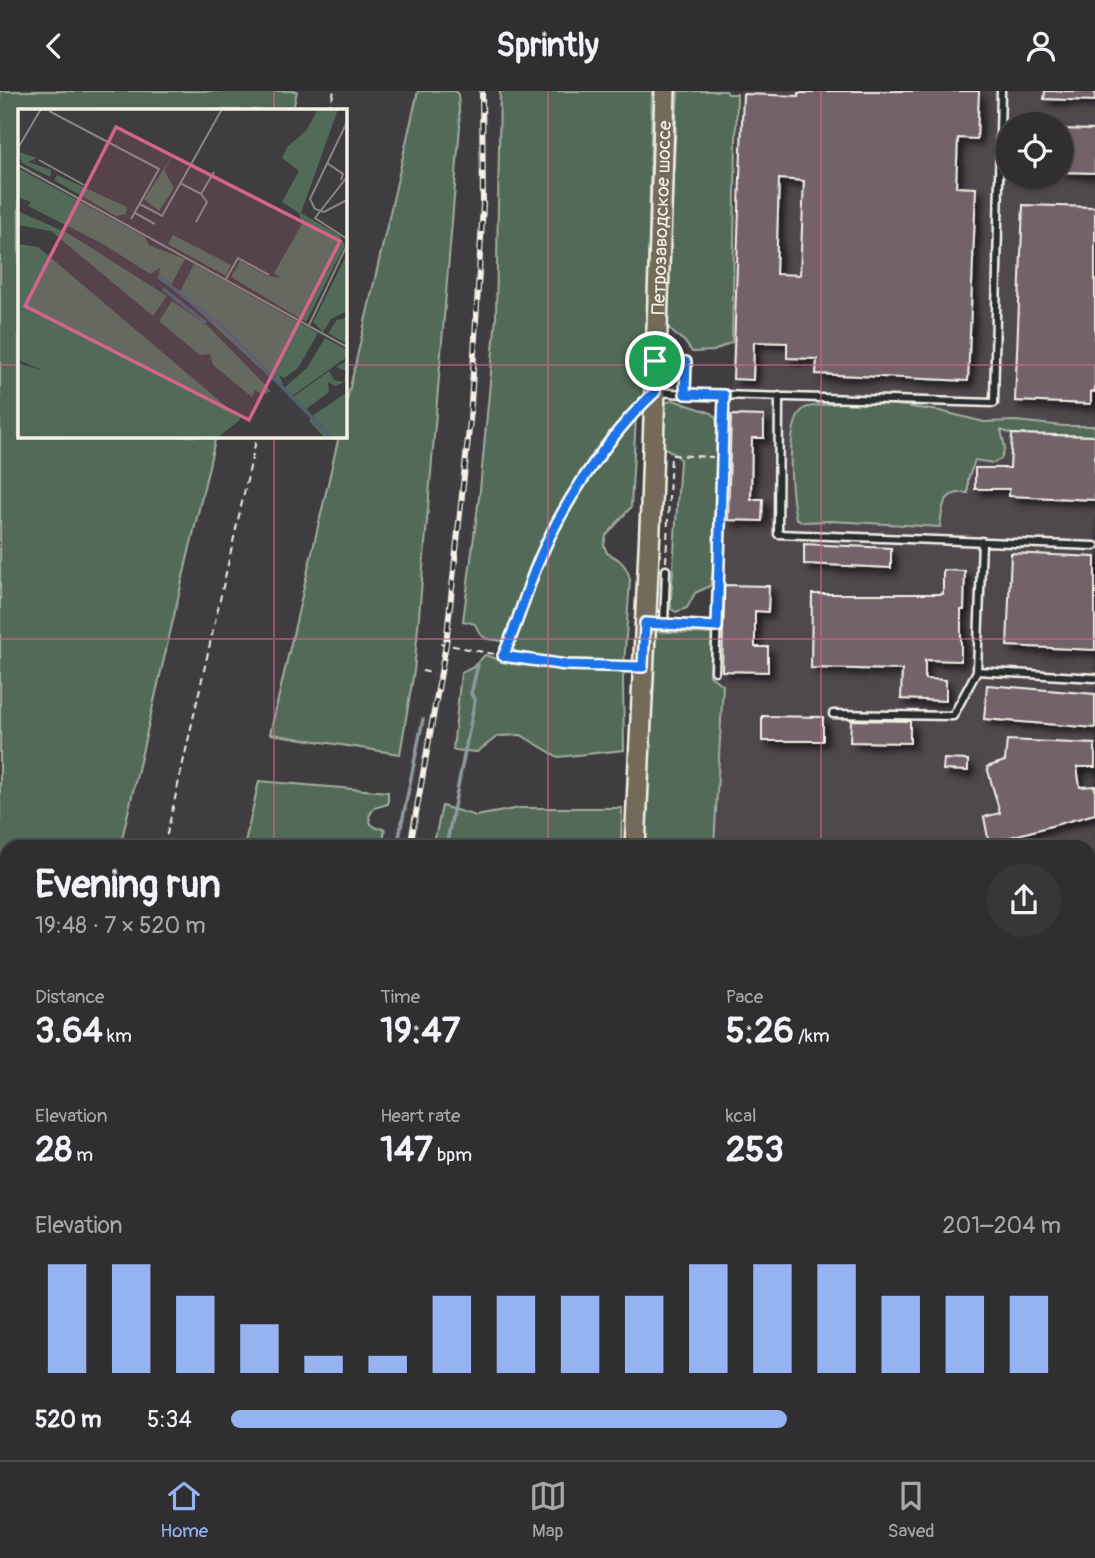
<!DOCTYPE html>
<meta charset="utf-8">
<style>
:root{--surface:#302e30;--page:#383638;--text:#f1f3f6;--muted:#a8a8ab;--line:#4b4a4c;--accent:#95b2f1}
body{margin:0;font-family:Pangolin,sans-serif;background:var(--page);color:var(--text);height:100vh;display:flex;flex-direction:column;font-size:26px;white-space:nowrap}
*{box-sizing:border-box;margin:0}
p{font-size:23px;color:var(--muted)}
.icon{flex:none;width:38px;height:38px;fill:none;stroke:currentColor;stroke-width:2;stroke-linecap:round;stroke-linejoin:round}
.map{position:relative;flex:1;overflow:hidden}
.side{position:absolute;left:0px;top:749px;width:1096px;height:621px;display:flex;flex-direction:column;background:var(--surface);border-radius:21px 21px 0 0;box-shadow:0 2px 5px #0004,0 0 0 2px var(--line)}
.side>*{flex:none}
.tools{position:absolute;left:996px;top:21px;display:grid;gap:14px}
.tools a{display:grid;place-items:center;width:77px;height:77px;border-radius:50%;background:var(--surface);box-shadow:0 2px 5px #0004,0 0 0 2px var(--line);font-size:35px}
.pin{position:absolute;display:grid;place-items:center;width:60px;height:60px;color:#fff;margin:-30px;border:4px solid #fff;border-radius:50%;box-shadow:0 2px 7px #0007}
.round{display:grid;place-items:center;flex:none;width:74px;height:74px;border-radius:37px;background:var(--page)}
.headline{display:flex;align-items:center;justify-content:space-between;height:119px;padding:0 35px}
h1{font-size:38px;font-weight:700;line-height:52px}
.metrics{display:grid;grid-template-columns:repeat(3,1fr);gap:10px;height:119px;padding:7px 35px}
.metrics div{display:grid;align-content:center}
.metrics b{font-size:35px;font-weight:700}
.metrics small{font-size:19px;font-weight:400}
.metrics p{font-size:19px}
.chart{height:196px;padding:14px 35px}
.chart p{display:flex;justify-content:space-between}
.chart svg{width:100%;height:126px;margin-top:7px;stroke:var(--accent);stroke-width:6}
ul{padding:0 35px;list-style:none;font-size:23px}
li{display:grid;grid-template-columns:112px 84px 1fr;align-items:center;height:52px}
li i{height:18px;border-radius:9px;background:var(--accent)}
header{display:flex;justify-content:space-between;align-items:center;height:91px;padding:0 35px;background:var(--surface);font-size:32px;font-weight:700}
.tabs{display:flex;justify-content:space-around;align-items:center;height:98px;border-top:2px solid var(--line);background:var(--surface);font-size:19px;color:var(--muted)}
.tabs a{display:grid;justify-items:center;gap:4px}
.tabs .current{color:var(--accent)}
.map>svg:first-child{display:block}
.built{fill:#4f484d;fill-rule:evenodd}
.green{fill:#526a58;stroke:#a3aea0;stroke-width:2}
.lines{fill:none;stroke-linecap:round;stroke-linejoin:round}
.stream{stroke:#8f9a9f;stroke-width:3.5}
.building{fill:#73626b;stroke:#f4f1e8;stroke-width:2;fill-rule:evenodd;filter:url(#shadow)}
.service-casing{stroke:#f4f1e8;stroke-width:11}
.primary-casing{stroke:#f4f1e8;stroke-width:24}
.path{stroke:#f4f1e8;stroke-width:2;stroke-dasharray:7 5;stroke-linecap:butt}
.service{stroke:#2a2d2e;stroke-width:6}
.primary{stroke:#736b5a;stroke-width:19}
.rail-casing{stroke:#f4f1e8;stroke-width:6}
.rail{stroke:#2a2d2e;stroke-width:3.5;stroke-dasharray:10;stroke-linecap:butt}
.route-casing{stroke:#fff;stroke-width:14}
.route{stroke:#1a73e8;stroke-width:9}
.grid{fill:none;stroke:#d4648c;stroke-width:2;stroke-opacity:0.55}
.labels{text-anchor:middle;stroke-width:7;stroke-linejoin:round;paint-order:stroke}
.street-label{font-size:19px;fill:#f4f1e8;stroke:#2a2d2e}
.inset-river{fill:none;stroke:#4c606f;stroke-width:3.5}
.inset-road{fill:none;stroke:#888583;stroke-width:2}
.view{fill:#d4648c;fill-opacity:0.15;stroke:#d4648c;stroke-width:3.5}
.inset-edge{fill:none;stroke:#f4f1e8;stroke-width:3.5}
</style>
<header><svg class="icon" aria-label="back" viewBox="0 0 24 24"><path d="M15 5l-7 7 7 7"/></svg>Sprintly<svg class="icon" aria-label="person" viewBox="0 0 24 24"><circle cx="12" cy="8" r="4"/><path d="M4 21q1-7 8-7t8 7"/></svg></header>
<div class="map">
<svg width="1095" height="1369" viewBox="0 0 1095 1369">
<defs>
<filter id="shadow"><feDropShadow dx="5.5" dy="5.5" stdDeviation="3.5" flood-color="#0009"/></filter>
</defs>
<rect width="100%" height="100%" fill="#403d40"/>
<filter id="ink" filterUnits="userSpaceOnUse"><feTurbulence type="fractalNoise" baseFrequency=".0143" numOctaves="2"/><feDisplacementMap in="SourceGraphic" scale="14" xChannelSelector="R" yChannelSelector="G"/><feConvolveMatrix kernelMatrix="1 2 1 2 8 2 1 2 1" color-interpolation-filters="sRGB"/></filter>
<g filter="url(#ink)">
<path class="built" d="M740 0H1095V1236H1089L1088 756H714L722 631 723 538ZM1008 33H1060V86H1008Z"/>
<path class="green" d="M0 0H297L293 19H19V345H216L120 756H7V1239L0 1269Z
M418 0H456L458 4 460 35 419 525 414 580 400 663 270 643 339 345H345V318Z
M500 0H652L645 318 636 326 631 416 606 445 604 454 607 462C620 468 626 473 630 488L623 589 624 659 558 666 521 644 498 645 477 661 453 659 461 582 472 577 485 564 512 573 517 564C500 535 487 563 475 533L463 530 480 399 496 227Z
M678 0H726L728 3H737L732 251 714 260 692 261C688 256 685 249 680 247 669 240 667 235 665 221Z
M673 309 712 322 716 327 718 338 713 482 710 495 695 502 687 517 676 521 671 518V508L680 369C675 360 668 361 662 354 655 345 661 324 662 313Z
M869 310 940 320 984 331 1016 330 1064 335H1095V345L1012 343 1001 339 1005 357 1001 368 993 372 975 369 968 388V402C943 399 942 415 940 436L832 430 803 431 796 427C791 406 784 330 805 317 812 313 859 311 869 310Z
M652 540 712 543 710 585 723 594 714 756H641Z
M259 690 388 701V713L374 717 369 725 371 733 377 737 385 738 382 756H244Z
M442 715 476 725 520 717H622L621 756H433Z
M1095 1133V1235L1093 1236H1095V1369H619V1363H1088V1138Z
M156 1363H217L214 1369H155Z
M258 1363H597V1369H257Z"/>
<g class="lines">
<path class="stream" d="M397 756 423 628
M446 756 475 609 471 603 478 573
M272 1369 274 1363"/>
</g>
<path class="building" d="M813 0H979L977 48 958 47 956 96 976 97 968 290 816 283 817 268 787 267V252L754 251 753 289 733 288 743 3 798 5V2H813ZM779 88 804 90 800 184 776 183Z
M1045 0H1095V10L1044 8Z
M1060 38 1095 39V82L1060 81Z
M1023 114 1095 116V301L1091 300V313L1015 310Z
M731 324 764 325V347H752L751 408H763L762 430 728 429Z
M1012 343 1095 345V409L1009 405V398H975V377H1010Z
M804 453 891 457V477L804 473Z
M1011 462 1095 466V559L1007 555Z
M943 479 965 480 964 519H961V570L925 569V588L946 589V610L901 608 902 579 811 577 812 503H943Z
M724 494 769 495 768 521 755 520V556H768V581L722 580Z
M987 594 1095 603V637L984 628Z
M762 625 823 626V650H762Z
M851 629 910 630V652L850 651Z
M1007 649 1095 653V676H1077L1080 696 1095 695V723L989 752 984 726 1000 722 987 676 1005 670Z
M944 668 968 669V680L943 679Z"/>
<g class="lines">
<g class="service-casing">
<path id="service" d="M657 301 685 303 686 271 659 270
M685 303 994 312 1001 0
M779 305 778 443 1095 455
M720 426 724 304
M982 450 977 580 1095 587
M647 532 717 536
M664 533 666 479
M715 580 718 493
M833 623 953 625 977 580"/>
</g>
<g class="primary-casing">
<g id="primary">
<path id="s1" d="M635 756 651 416 665 0"/>
<path d="M611 1369V1363"/>
</g>
</g>
<path class="path" d="M329 19 334 0
M666 471 671 364 713 366
M718 485 720 434
M440 552C502 566 562 575 626 575
M503 565 515 539 533 486 554 439 620 336 639 316
M422 580 434 582
M164 756 257 345
M23 1369 24 1363"/>
<use href="#service" class="service"/>
<use href="#primary" class="primary"/>
<g class="rail-casing">
<path id="rail" d="M410 756 446 553 470 329 483 114 482 0
M240 1369 242 1363"/>
</g>
<use href="#rail" class="rail"/>
</g>
</g>
<g class="lines" filter="url(#ink)">
<g class="route-casing">
<path id="route" d="M655 270 686 271 685 303 724 304 717 536 645 532 643 576 566 574 503 565C515 539 523 511 533 484 556 422 606 346 655 301Z"/>
</g>
<use href="#route" class="route"/>
</g>
<path class="grid" d="M274 0V19M548 0V756M821 0V756M0 274H19M345 274H1095M274 345V756M0 548H1095M0 821H7M1088 821H1095M0 1095H7M1088 1095H1095M274 1363V1369M548 1363V1369M821 1363V1369"/>
<g class="labels">
<g class="street-label">
<text dy="7" stroke="none"><textPath href="#s1" startOffset="630">Петрозаводское шоссе</textPath></text>
</g>
</g>
<g transform="translate(18 18)">
<rect width="329" height="329" fill="#403d40"/>
<path d="M300 0H320L283 104 321 126 327 136 288 213 213 168 222 152 249 167 263 169 256 164 284 115 281 104 264 93 281 62 264 49 270 37 288 22ZM158 41 146 61 156 79 141 102 126 90ZM1 43 19 49 10 53 33 61 32 68 4 54ZM0 59 127 128 131 136 167 150 152 178 140 170 142 159 132 165 85 135 10 97 13 93 0 88ZM39 66 109 98 108 105 98 107 36 71ZM0 102 51 125 149 187 135 207 33 122 0 116ZM155 126 213 156 208 167 150 135ZM0 135 20 138 223 310 199 329H0V254L26 262 0 251ZM329 145V202L313 210 305 223 295 213ZM176 155 300 224 280 259 266 269 261 266 265 275 261 277 161 184ZM154 192 190 217 253 282 245 286 237 281 234 288 195 256 192 245 182 246 141 212ZM329 209V235L310 224 319 211ZM307 229 329 241V248L274 287 266 279 289 259ZM329 252V272L317 277 310 273 311 283 287 301 275 288 311 262 316 271 326 273 328 262 318 258ZM329 283V329H307L291 312 293 308Z" fill="#526a58"/>
<path class="inset-river" d="M140 167 208 221 314 329M145 180 188 214"/>
<path class="inset-road" d="M31 2 141 60 113 110M329 13 292 90 297 100 306 103 329 91M0 39 23 0M21 51 66 76M309 54 325 65 323 71M0 56 329 238M329 68 297 109 329 130M162 74 183 85 196 63M122 95 144 107 204 0M117 104 137 115M178 113 189 93 183 85M208 170 220 149 251 166M291 216 329 136"/>
<path class="view" d="M98 18 322 132 231 311 7 197Z"/>
<rect width="329" height="329" class="inset-edge"/>
</g>
</svg>
<div class="tools">
<a><svg class="icon" aria-label="locate" viewBox="0 0 24 24"><circle cx="12" cy="12" r="6"/><path d="M12 2v4M12 18v4M2 12h4M18 12h4"/></svg></a>
</div>
<div class="pin" style="left:655px;top:270px;background:#1e9e55"><svg class="icon" aria-label="arrive" viewBox="0 0 24 24"><path d="M6 21V4h12l-3 4 3 4H6"/></svg></div>
<section class="side">
<div class="headline"><div><h1>Evening run</h1><p>19:48 · 7 × 520 m</p></div><a class="round"><svg class="icon" aria-label="share" viewBox="0 0 24 24"><path d="M12 15V3M7 8l5-5 5 5M5 13v7h14v-7"/></svg></a></div>
<div class="metrics">
<div><p>Distance</p><b>3.64<small> km</small></b></div>
<div><p>Time</p><b>19:47</b></div>
<div><p>Pace</p><b>5:26<small> /km</small></b></div>
</div>
<div class="metrics">
<div><p>Elevation</p><b>28<small> m</small></b></div>
<div><p>Heart rate</p><b>147<small> bpm</small></b></div>
<div><p>kcal</p><b>253</b></div>
</div>
<div class="chart"><p><span>Elevation</span>201–204 m</p>
<svg viewBox="0 0 160 44" preserveAspectRatio="none"><path d="M5 44V6M15 44V6M25 44V17M35 44V27M45 44V38M55 44V38M65 44V17M75 44V17M85 44V17M95 44V17M105 44V6M115 44V6M125 44V6M135 44V17M145 44V17M155 44V17"/></svg>
</div>
<ul>
<li><b>520 m</b>5:34<i style="width:67%"></i></li>
</ul>
</section>
</div>
<nav class="tabs">
<a class="current"><svg class="icon" aria-label="home" viewBox="0 0 24 24"><path d="M3 11l9-7 9 7M6 9v11h12V9"/></svg>Home</a>
<a><svg class="icon" aria-label="map" viewBox="0 0 24 24"><path d="M3 6l6-2 6 2 6-2v14l-6 2-6-2-6 2zM9 4v14M15 6v14"/></svg>Map</a>
<a><svg class="icon" aria-label="saved" viewBox="0 0 24 24"><path d="M7 4h10v16l-5-4-5 4z"/></svg>Saved</a>
</nav>
